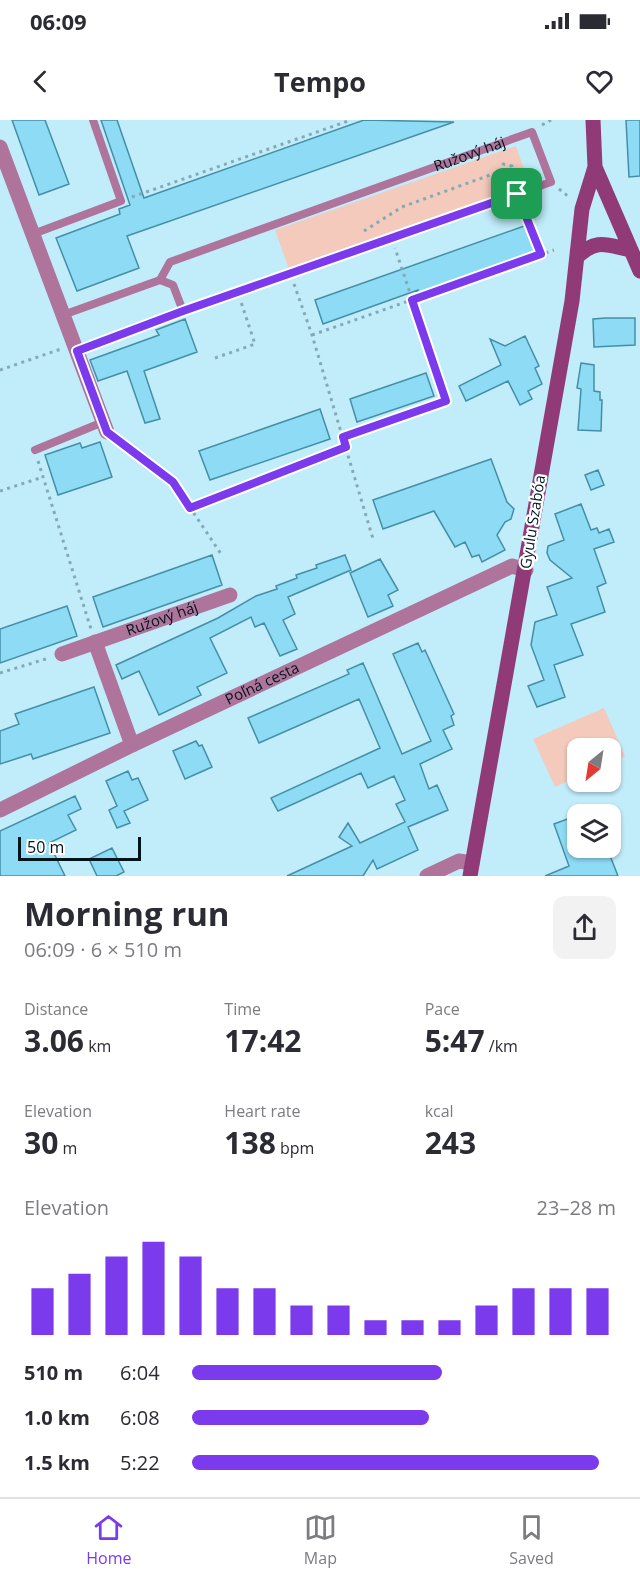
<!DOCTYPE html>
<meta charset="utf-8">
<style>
:root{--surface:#fff;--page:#f2f2f3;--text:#2b2b33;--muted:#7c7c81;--line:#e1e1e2;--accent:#7c3aed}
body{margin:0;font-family:"Open Sans",sans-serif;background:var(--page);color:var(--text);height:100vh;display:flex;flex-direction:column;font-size:22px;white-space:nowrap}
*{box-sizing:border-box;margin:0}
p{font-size:20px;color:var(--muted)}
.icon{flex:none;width:33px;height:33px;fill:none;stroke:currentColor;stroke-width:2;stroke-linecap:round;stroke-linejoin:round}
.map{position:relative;height:756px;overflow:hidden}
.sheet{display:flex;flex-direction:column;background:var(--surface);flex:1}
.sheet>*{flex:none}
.needle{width:39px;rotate:210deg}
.tools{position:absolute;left:567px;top:618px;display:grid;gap:12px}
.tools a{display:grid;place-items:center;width:54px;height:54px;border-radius:12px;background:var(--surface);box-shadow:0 2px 4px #0004;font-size:30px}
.scale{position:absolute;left:18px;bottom:15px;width:123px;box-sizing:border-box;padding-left:6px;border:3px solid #00151b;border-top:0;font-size:16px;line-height:21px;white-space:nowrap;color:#00151b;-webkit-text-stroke:4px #fff;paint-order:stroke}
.pin{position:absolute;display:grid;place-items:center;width:51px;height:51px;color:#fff;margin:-26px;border-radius:12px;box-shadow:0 3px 9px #0006}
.round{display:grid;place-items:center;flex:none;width:63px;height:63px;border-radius:12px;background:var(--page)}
.head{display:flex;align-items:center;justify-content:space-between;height:102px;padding:0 24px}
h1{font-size:33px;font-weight:700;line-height:45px}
.stats{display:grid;grid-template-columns:repeat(3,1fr);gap:9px;height:102px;padding:6px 24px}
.stats div{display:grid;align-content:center}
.stats b{font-size:30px;font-weight:700}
.stats small{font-size:16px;font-weight:400}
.stats p{font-size:16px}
.chart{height:168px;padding:12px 24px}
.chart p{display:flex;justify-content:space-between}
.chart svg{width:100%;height:108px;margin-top:6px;stroke:var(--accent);stroke-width:6}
ul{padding:0 24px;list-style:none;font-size:20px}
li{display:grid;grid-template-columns:96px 72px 1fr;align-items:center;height:45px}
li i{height:15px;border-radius:8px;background:var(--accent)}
.status{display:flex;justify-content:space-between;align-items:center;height:42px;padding:0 30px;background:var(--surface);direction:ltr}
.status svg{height:16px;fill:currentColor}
header{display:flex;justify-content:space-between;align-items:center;height:78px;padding:0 24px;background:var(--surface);font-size:27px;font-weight:700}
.menu{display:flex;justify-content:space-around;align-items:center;height:84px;border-top:2px solid var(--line);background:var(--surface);font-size:16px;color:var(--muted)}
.menu a{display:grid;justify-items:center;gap:3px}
.menu .on{color:var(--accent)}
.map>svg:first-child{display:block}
.green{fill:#f3cabc}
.building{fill:#8ddbf4;stroke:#458fa6;stroke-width:1.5}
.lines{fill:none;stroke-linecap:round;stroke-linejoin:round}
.path{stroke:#85aab5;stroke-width:3;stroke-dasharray:3 4.5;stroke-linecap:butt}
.lane{stroke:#af749b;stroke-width:8}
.street{stroke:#af749b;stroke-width:15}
.secondary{stroke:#903b77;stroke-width:15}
.route-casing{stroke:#fff;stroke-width:12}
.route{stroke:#7c3aed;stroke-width:8}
.labels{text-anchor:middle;stroke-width:4.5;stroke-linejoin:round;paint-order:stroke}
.street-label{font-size:15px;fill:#00151b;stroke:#fff}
</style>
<div class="status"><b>06:09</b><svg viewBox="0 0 49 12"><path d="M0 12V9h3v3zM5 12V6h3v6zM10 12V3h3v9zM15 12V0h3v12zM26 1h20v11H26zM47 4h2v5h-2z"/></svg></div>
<header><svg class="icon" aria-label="back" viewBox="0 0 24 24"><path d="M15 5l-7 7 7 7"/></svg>Tempo<svg class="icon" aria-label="heart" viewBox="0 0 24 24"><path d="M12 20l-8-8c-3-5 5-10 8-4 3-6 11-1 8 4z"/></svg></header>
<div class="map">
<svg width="640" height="756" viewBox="0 0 640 756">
<rect width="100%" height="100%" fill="#c1ecfa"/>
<path class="green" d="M516 26 529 64 289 149 275 110Z
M604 588 625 636 611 643 610 628H578L577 657 555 667 533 619Z"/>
<path class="building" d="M12 0H45L69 64 39 75Z
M101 0H117L144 78 364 0 454 2 127 116 139 148 77 171 56 118 120 94 119 89 130 85Z
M626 0H640V56L629 57Z
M527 105 538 134 420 176 418 170 323 204 315 180Z
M606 198H635V225L594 227 593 199Z
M185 199 197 232 144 251 160 299 145 303 127 251 98 261 90 240 159 215 156 210Z
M525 216 539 246 535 248 542 264 528 271 532 279 520 285 508 261 466 281 459 266 501 245 490 219 505 226Z
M581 243 594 245V271L600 272V280H602L601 311 578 310 581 269 577 268Z
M426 253 434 276 357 302 350 279Z
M320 289 330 319 210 360 199 331Z
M100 322 112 357 58 375 45 335 80 323 82 328Z
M491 339 507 382 514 389 511 399 505 402 497 415 505 430 482 442 479 435 472 437 465 422 455 427 434 391 383 409 373 380Z
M598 350 604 365 591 370 585 355Z
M581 384 591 410 597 408 599 413 609 409 614 422 594 429 606 463 597 467 605 492 571 504 583 535 554 545 565 577 537 587 528 566 544 560 531 525 535 502 557 495 547 467 572 458 550 440 547 433 548 426 564 420 555 394Z
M212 435 222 465 103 507 93 477Z
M345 435 351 450 288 477 295 494 283 500 297 529 280 536 264 503 255 507 251 497 210 518 227 553 197 567 201 575 159 595 139 551 122 559 116 545 218 498 256 476 277 469 276 466 297 458 296 455 317 448 316 445Z
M380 439 398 470 388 475 393 486 368 497 350 453Z
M67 486 77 516 0 543V509Z
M418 523 422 532 425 530 454 594 451 596 454 605 443 610 452 629 420 644 429 669 437 665 448 690 408 707 418 730 377 749 373 740 363 756H287L352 726 339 717 348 703 360 723 405 702 396 684 405 680 394 656 368 668 361 653 278 691 271 678 380 628 359 579 259 623 248 598 349 554 347 550 363 543 402 634 431 621 393 534Z
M94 567 110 613 33 639 31 634 0 644V611L19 604 15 594Z
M196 621 199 626 202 625 212 647 185 659 173 631Z
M128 651 132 660 138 658 148 680 124 691 130 703 117 708 109 690 117 686 106 661Z
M75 676 81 689 68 695 76 710 49 723 65 756H0V711Z
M578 695V728H607L618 756H545L569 746 554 704Z
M112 728 124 752 116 756H97L89 739Z"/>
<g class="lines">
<path class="path" d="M542 5 551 0
M509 54 501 51 503 44 512 46 509 54 513 63
M559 69 569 77
M132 77 351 0
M521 86 541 134
M364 111 402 87 501 51
M294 164 312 215 373 419
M312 215 554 130
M215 238 255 224 241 182
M0 250 61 229
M343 317 446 281 395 128
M119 321 173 362 221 434
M38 341 91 509
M0 371 43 357
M190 388 345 327
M0 553 49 538"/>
<g class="lane">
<path d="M33 114 121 81 93 0"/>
<path d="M160 160 173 165 183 191"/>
<path id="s1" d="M63 195 160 160 170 142 532 12 551 62 183 191 77 231"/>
<path d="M35 330 103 302"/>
</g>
<g class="street">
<path d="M0 27 107 312"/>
<path d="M95 522 132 625"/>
<path id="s2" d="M62 534 230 475"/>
<path id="s3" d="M0 690 132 625 512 446 526 450"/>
<path d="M427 756 459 741 472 743"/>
</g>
<path class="secondary" d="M595 47 640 151
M577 137C597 118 606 125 631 130
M470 756 572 181 582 89 595 47 593 0"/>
</g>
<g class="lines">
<g class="route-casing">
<path id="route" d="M517 74 541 134 412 180 446 281 343 317 346 327 190 388 173 362 107 312 77 231 183 191Z"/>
</g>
<use href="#route" class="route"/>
</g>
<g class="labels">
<g class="street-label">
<text dy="5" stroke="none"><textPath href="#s1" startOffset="442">Ružový háj</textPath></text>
<text transform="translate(533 402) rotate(-81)" y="5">Gyulu Szabóa</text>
<text dy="5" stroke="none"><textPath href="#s2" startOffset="106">Ružový háj</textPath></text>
<text dy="5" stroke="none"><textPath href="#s3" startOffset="291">Poľná cesta</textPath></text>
</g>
</g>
</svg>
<div class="tools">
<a><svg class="needle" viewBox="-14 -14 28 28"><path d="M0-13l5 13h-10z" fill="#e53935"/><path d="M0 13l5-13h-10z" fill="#7c7c81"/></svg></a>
<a><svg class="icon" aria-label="layers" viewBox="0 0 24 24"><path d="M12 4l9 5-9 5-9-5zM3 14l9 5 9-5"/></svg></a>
</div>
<div class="scale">50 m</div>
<div class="pin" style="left:517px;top:74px;background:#1e9e55"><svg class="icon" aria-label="arrive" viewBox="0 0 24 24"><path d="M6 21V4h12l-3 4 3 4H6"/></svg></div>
</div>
<section class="sheet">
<div class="head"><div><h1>Morning run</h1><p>06:09 · 6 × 510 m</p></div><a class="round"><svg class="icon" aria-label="share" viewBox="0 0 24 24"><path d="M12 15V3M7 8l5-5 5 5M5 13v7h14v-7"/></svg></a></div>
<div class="stats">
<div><p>Distance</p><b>3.06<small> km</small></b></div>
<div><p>Time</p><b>17:42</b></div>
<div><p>Pace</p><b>5:47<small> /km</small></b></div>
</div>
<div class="stats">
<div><p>Elevation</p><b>30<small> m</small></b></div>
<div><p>Heart rate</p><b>138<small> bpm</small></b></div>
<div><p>kcal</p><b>243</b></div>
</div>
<div class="chart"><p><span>Elevation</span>23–28 m</p>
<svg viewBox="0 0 160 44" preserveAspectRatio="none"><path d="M5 44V25M15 44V19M25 44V12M35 44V6M45 44V12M55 44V25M65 44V25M75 44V32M85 44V32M95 44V38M105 44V38M115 44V38M125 44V32M135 44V25M145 44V25M155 44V25"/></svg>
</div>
<ul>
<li><b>510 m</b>6:04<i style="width:59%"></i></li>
<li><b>1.0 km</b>6:08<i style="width:56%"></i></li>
<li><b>1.5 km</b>5:22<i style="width:96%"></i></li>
</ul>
</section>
<nav class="menu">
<a class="on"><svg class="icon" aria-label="home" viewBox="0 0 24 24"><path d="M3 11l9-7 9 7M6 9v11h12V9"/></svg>Home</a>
<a><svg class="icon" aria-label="map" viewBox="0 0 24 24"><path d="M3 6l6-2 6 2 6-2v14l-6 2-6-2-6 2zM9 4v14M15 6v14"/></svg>Map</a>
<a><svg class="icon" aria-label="saved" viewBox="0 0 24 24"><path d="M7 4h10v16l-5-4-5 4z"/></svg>Saved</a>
</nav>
